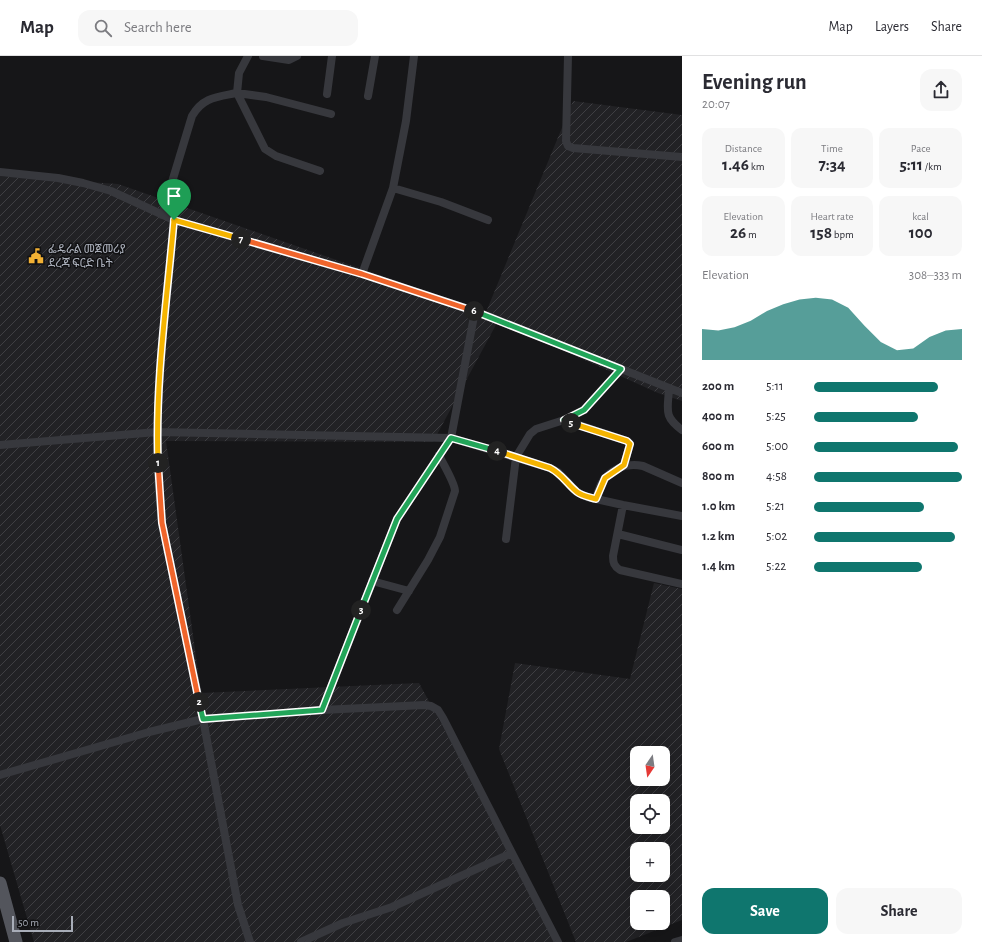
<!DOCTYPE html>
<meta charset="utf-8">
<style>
:root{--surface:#fff;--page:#f7f7f7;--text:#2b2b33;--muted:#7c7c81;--line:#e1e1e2;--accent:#0f766e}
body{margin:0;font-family:"Alegreya Sans","Noto Sans Ethiopic",sans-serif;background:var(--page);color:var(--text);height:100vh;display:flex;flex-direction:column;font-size:15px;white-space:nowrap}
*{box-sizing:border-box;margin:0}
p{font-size:13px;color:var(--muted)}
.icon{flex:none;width:22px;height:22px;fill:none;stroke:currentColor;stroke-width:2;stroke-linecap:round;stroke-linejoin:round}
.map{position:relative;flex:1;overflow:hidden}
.details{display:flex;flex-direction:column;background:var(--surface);width:300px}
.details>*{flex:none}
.needle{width:26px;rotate:193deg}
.controls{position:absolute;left:630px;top:690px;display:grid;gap:8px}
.controls a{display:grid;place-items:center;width:40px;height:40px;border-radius:8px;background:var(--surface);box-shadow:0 4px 16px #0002;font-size:20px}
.scale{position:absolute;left:12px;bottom:10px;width:61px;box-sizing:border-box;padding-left:4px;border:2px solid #a8adb8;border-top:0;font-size:11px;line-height:14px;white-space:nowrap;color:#a8adb8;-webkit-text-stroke:3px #111113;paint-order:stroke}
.pin{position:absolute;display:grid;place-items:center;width:34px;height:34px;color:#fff;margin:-41px -17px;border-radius:50% 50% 50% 0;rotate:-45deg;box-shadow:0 0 4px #0007}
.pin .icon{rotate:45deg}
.km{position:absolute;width:20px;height:20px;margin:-10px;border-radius:50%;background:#222;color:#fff;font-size:11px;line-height:20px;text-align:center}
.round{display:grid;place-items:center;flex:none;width:42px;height:42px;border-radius:12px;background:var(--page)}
.headline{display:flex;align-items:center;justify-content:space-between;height:68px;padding:0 20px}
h1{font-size:22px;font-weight:600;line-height:30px}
.figures{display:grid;grid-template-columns:repeat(3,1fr);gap:6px;height:68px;padding:4px 20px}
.figures div{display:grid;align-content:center;border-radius:10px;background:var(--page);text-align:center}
.figures b{font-size:17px;font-weight:600}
.figures small{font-size:11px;font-weight:400}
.figures p{font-size:11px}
.chart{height:112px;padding:8px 20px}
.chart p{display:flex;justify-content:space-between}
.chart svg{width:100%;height:72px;margin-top:4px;fill:var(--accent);opacity:.7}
.button{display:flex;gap:8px;margin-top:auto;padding:8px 20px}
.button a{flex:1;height:46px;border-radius:12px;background:var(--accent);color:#fff;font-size:16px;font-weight:600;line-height:46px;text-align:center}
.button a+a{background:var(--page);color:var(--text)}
ul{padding:0 20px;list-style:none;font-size:13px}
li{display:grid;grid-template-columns:64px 48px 1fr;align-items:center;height:30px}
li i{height:10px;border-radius:5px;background:var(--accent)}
header{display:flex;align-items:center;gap:24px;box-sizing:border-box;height:56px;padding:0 20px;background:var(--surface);border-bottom:1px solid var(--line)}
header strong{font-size:19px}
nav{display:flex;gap:22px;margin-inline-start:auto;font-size:14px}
.search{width:280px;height:36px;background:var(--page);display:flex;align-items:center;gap:10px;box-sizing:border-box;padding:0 14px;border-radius:12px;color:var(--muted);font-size:15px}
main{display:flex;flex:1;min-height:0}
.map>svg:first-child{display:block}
.industrial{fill:url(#industrial-furrows);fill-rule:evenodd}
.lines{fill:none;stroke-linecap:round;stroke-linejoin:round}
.minor{stroke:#37383d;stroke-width:8}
.primary{stroke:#53555c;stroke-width:13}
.split-1-casing{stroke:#fff;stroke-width:8}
.split-2-casing{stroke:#fff;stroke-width:8}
.split-3-casing{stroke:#fff;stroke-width:8}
.split-4-casing{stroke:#fff;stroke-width:8}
.split-5-casing{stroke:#fff;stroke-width:8}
.split-6-casing{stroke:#fff;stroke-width:8}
.split-7-casing{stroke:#fff;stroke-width:8}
.split-8-casing{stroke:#fff;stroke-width:8}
.split-1{stroke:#f5b400;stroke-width:5}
.split-2{stroke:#f0652b;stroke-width:5}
.split-3{stroke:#22a559;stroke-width:5}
.split-4{stroke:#22a559;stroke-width:5}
.split-5{stroke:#f5b400;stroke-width:5}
.split-6{stroke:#22a559;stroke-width:5}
.split-7{stroke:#f0652b;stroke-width:5}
.split-8{stroke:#f5b400;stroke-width:5}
.labels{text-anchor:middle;stroke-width:3;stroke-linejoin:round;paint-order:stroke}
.poi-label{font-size:12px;fill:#a8adb8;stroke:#111113;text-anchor:start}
</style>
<header>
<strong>Map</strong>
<div class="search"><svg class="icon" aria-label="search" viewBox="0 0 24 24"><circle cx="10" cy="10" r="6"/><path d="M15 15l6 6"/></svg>Search here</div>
<nav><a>Map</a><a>Layers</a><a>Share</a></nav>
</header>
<main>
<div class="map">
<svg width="682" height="886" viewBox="0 0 682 886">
<defs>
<pattern id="industrial-furrows" width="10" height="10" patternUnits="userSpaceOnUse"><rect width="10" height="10" fill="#222225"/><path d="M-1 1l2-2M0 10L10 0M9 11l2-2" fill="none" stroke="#3f3f43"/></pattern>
</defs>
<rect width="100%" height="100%" fill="#161618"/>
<path class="industrial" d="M573 45 682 59V345L658 337 498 265 433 386 166 385 201 637 419 627 560 886H34L0 769V120L118 128 486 256Z
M654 527 682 533V864L626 886H576L499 693 515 607 630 623ZM637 697H663V723H637ZM637 745H663V771H637ZM637 793H663V819H637ZM637 841H663V867H637Z"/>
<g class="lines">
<path class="minor" d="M248 0 239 17 237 37 266 41 331 58
M263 0 289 4 297 0
M568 0 566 85 568 90 573 92 682 101
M327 38 332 0
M368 40 375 0
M0 116 58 122 83 127 111 135 174 164 362 218 475 255 682 337
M393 132 441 146 488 164
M162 159 192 60C203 41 217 41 237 37L265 93 276 100 320 115
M174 164C165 264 150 366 162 467L203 663 238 849 250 886
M362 218 393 132 406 65 414 0
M669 332C668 354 663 360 682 374
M564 364 627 385 630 388 624 409
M0 389 157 376 451 382 475 255
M596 443C598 436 600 427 605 422 615 411 629 407 643 410L682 427
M623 449 613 500C613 507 614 510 620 514L682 528
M618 478 682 494
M506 483 516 401 530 378 536 373 564 364 584 354 621 313
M372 525 409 535
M397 554 428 504 440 481 455 435C455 427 443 408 439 399
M322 654 397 463 451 382 550 412 558 416 577 436 587 441 623 449 682 460
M0 719 149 676 203 663 322 654 424 649 431 650 438 654 443 662 512 797 558 886
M301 886 343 867 392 851 512 797
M675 886 682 884"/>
<path class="primary" d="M0 827 16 886"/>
</g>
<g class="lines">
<g class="split-1-casing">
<path id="split-1" d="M158 407C155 326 167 244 174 164"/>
</g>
<g class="split-2-casing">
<path id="split-2" d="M158 407 162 467 199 646"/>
</g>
<g class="split-3-casing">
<path id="split-3" d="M199 646 203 663 322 654 361 554"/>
</g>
<g class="split-4-casing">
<path id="split-4" d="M361 554 397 463 451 382 497 395"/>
</g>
<g class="split-5-casing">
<path id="split-5" d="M497 395 550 412C562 418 567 428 577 436 582 440 589 441 596 443L605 422 624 409 630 388 627 385 571 367"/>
</g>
<g class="split-6-casing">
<path id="split-6" d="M474 255 621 313 584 354 564 364 571 367"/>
</g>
<g class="split-7-casing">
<path id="split-7" d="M241 183 362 218 474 255"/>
</g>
<g class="split-8-casing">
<path id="split-8" d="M174 164 241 183"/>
</g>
<use href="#split-1" class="split-1"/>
<use href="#split-2" class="split-2"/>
<use href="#split-3" class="split-3"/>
<use href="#split-4" class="split-4"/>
<use href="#split-5" class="split-5"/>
<use href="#split-6" class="split-6"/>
<use href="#split-7" class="split-7"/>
<use href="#split-8" class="split-8"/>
</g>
<defs>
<g id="civic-bare" transform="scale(1.2)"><path d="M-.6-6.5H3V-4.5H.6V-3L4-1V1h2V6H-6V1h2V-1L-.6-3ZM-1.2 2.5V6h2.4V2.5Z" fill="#f2b134" stroke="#111113" stroke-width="2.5" paint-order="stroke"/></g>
</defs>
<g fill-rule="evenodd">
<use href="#civic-bare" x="36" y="200"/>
</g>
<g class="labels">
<g class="poi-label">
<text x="48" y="197">ፌዴራል መጀመሪያ<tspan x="48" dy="14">ደረጃ ፍርድ ቤት</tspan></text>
</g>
</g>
</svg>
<div class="controls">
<a><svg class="needle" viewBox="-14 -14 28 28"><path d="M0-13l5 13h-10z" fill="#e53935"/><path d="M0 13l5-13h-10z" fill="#7c7c81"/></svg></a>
<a><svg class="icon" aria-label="locate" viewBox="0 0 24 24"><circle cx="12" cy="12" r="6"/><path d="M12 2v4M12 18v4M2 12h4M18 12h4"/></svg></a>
<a>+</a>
<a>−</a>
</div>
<div class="scale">50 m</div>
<div class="pin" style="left:174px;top:164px;background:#1e9e55"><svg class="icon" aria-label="arrive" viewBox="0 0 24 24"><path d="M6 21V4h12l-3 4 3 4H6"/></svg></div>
<b class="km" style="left:158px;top:407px">1</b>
<b class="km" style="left:199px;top:646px">2</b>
<b class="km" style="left:361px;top:554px">3</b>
<b class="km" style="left:497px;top:395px">4</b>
<b class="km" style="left:571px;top:367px">5</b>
<b class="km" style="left:474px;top:255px">6</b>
<b class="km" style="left:241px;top:183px">7</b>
</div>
<section class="details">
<div class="headline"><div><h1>Evening run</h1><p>20:07</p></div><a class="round"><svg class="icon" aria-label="share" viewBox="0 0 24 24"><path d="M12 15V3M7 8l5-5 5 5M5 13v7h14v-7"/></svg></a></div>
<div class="figures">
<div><p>Distance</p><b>1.46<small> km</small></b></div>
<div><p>Time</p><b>7:34</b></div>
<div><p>Pace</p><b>5:11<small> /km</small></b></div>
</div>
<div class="figures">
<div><p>Elevation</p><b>26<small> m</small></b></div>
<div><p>Heart rate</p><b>158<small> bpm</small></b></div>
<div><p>kcal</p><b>100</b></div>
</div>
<div class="chart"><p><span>Elevation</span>308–333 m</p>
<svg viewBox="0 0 160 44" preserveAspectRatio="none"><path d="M0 44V25L10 26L20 24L30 20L40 14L50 10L60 7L70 6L80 7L90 12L100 23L110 33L120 38L130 37L140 30L150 26L160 25V44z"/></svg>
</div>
<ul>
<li><b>200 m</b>5:11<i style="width:84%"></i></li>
<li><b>400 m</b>5:25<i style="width:70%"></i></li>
<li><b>600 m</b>5:00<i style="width:97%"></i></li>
<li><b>800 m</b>4:58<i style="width:100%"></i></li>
<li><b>1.0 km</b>5:21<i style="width:74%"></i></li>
<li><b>1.2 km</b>5:02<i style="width:95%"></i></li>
<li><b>1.4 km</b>5:22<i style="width:73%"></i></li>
</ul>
<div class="button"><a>Save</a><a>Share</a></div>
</section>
</main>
